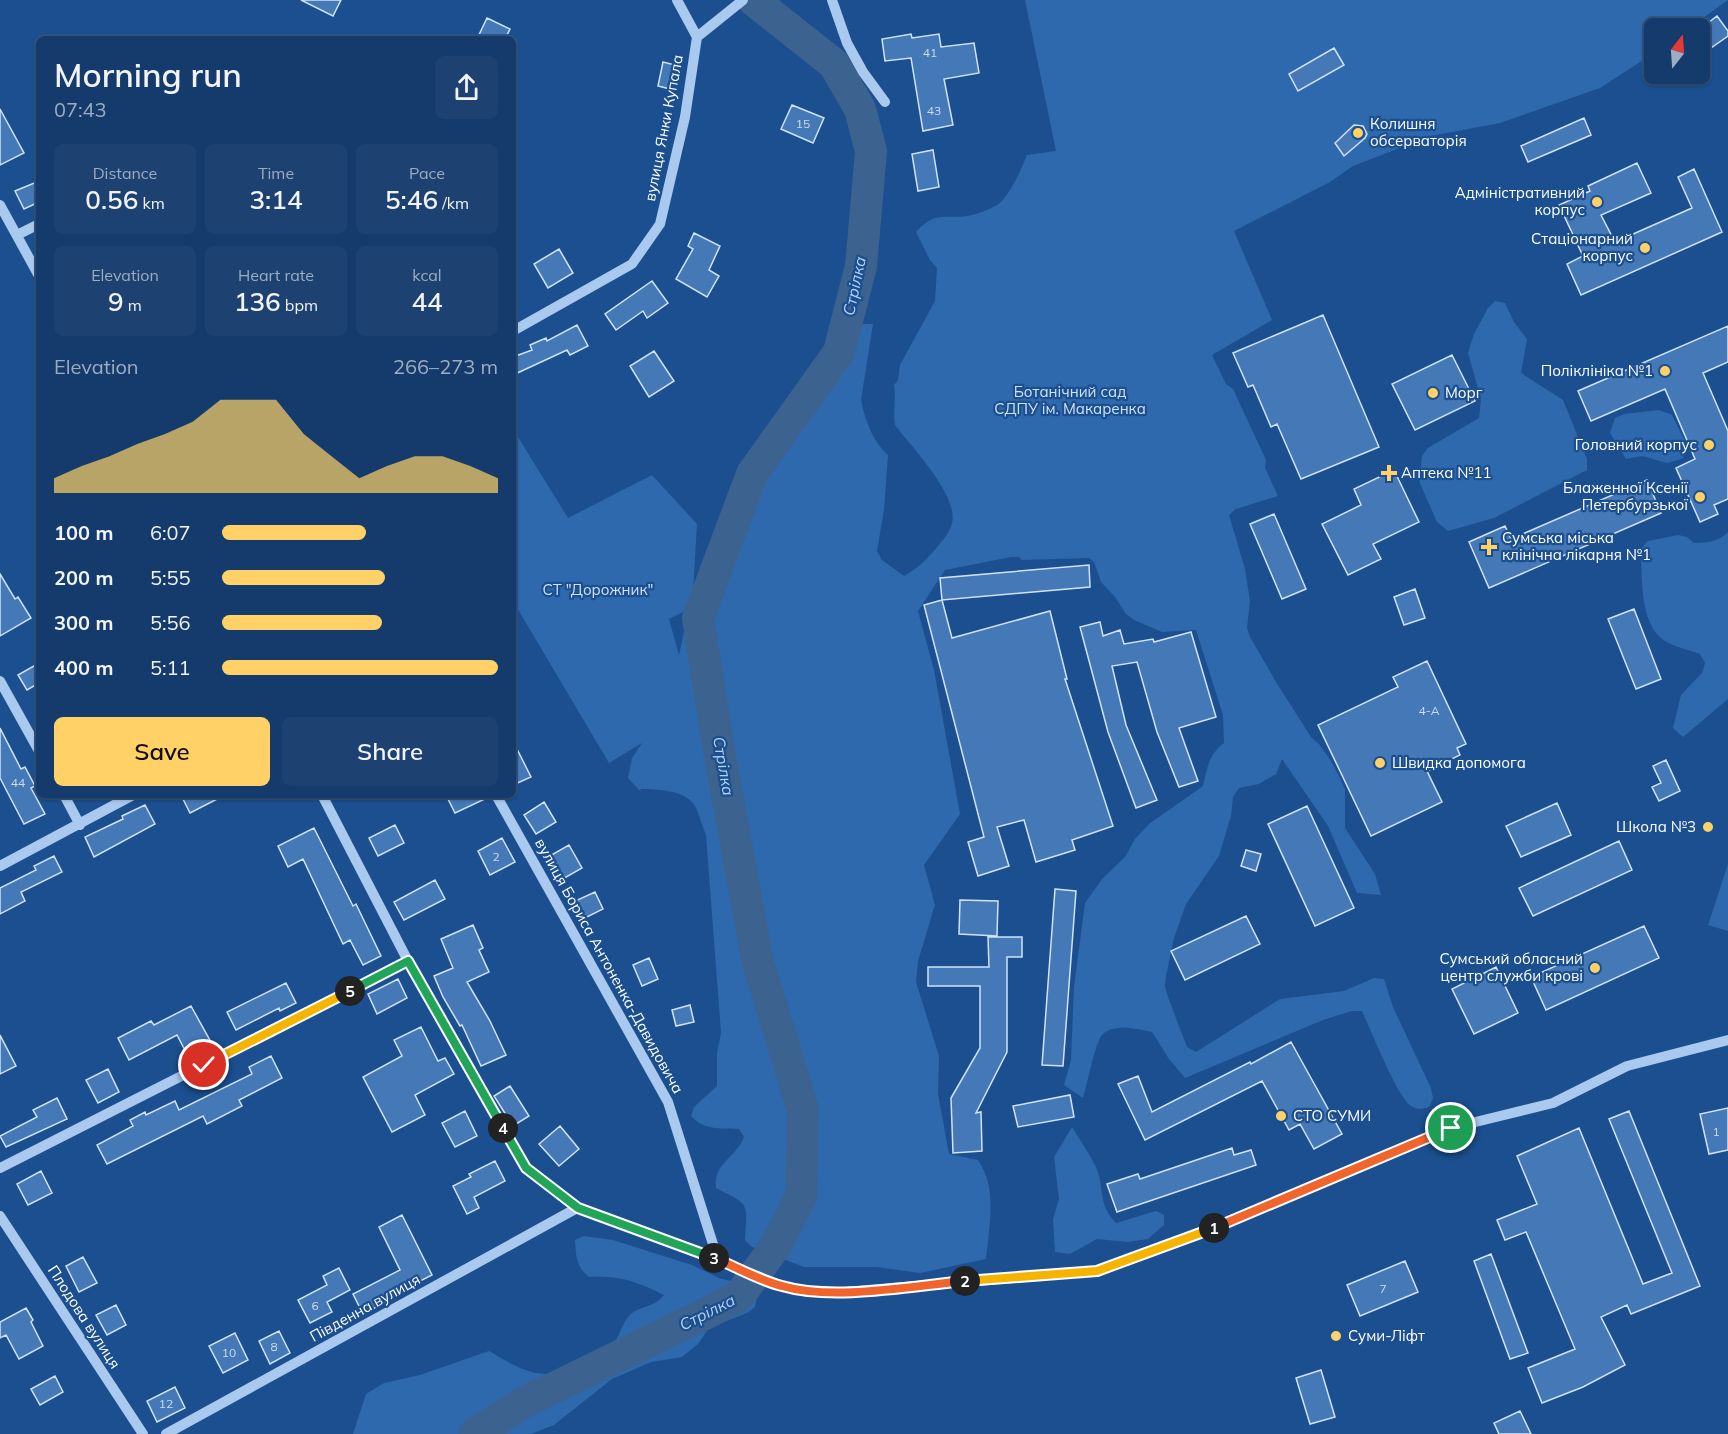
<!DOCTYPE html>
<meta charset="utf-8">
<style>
:root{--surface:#143b6b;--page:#1d4271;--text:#f1f3f6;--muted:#9dadc1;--line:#33557e;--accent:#ffd166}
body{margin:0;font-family:Mulish,sans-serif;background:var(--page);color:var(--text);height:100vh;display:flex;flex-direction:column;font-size:22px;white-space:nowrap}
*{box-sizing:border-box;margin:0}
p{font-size:20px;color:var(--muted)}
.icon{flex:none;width:33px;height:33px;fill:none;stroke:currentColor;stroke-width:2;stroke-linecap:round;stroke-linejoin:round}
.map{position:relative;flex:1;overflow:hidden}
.details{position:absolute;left:36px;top:36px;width:480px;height:762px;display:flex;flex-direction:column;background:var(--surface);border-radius:9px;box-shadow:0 2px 4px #0004,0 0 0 2px var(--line)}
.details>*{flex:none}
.needle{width:39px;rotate:17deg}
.controls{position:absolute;left:1644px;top:18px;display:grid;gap:12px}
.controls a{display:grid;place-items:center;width:66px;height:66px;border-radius:9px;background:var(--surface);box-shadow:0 2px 4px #0004,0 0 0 2px var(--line);font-size:30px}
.pin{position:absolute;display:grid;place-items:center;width:51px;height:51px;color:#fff;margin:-26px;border:3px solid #fff;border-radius:50%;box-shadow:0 2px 6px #0007}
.km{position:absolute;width:30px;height:30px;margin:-15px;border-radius:50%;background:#222;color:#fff;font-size:16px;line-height:30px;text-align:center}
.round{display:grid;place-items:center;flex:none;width:63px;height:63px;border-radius:9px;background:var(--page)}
.overview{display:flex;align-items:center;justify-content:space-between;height:102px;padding:0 18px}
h1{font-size:33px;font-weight:600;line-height:45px}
.metrics{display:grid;grid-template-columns:repeat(3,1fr);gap:9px;height:102px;padding:6px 18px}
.metrics div{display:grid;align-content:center;border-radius:9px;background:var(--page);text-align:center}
.metrics b{font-size:26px;font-weight:600}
.metrics small{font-size:16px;font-weight:400}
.metrics p{font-size:16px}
.chart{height:168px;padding:12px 18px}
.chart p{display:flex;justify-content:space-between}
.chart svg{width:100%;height:108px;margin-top:6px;fill:var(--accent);opacity:.7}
.button{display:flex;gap:12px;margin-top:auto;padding:12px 18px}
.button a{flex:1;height:69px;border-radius:9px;background:var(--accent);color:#111;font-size:24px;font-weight:600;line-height:69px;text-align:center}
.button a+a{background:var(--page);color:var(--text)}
ul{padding:0 18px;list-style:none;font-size:20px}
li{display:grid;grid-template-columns:96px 72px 1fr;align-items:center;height:45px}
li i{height:15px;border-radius:8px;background:var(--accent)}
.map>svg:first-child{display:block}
.green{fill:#2e69ad;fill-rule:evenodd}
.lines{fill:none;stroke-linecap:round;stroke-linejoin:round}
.river{stroke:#3c6290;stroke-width:32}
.building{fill:#4478b7;stroke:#cfe3fa;stroke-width:1.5}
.minor{stroke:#a9c9ee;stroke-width:10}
.split-1-casing{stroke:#fff;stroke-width:12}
.split-2-casing{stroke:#fff;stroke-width:12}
.split-3-casing{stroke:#fff;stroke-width:12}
.split-4-casing{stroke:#fff;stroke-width:12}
.split-5-casing{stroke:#fff;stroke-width:12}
.split-6-casing{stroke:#fff;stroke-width:12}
.split-1{stroke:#f0652b;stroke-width:8}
.split-2{stroke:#f5b400;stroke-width:8}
.split-3{stroke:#f0652b;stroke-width:8}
.split-4{stroke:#22a559;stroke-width:8}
.split-5{stroke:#22a559;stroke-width:8}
.split-6{stroke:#f5b400;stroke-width:8}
.poi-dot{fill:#ffd166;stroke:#1b4f8f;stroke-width:2}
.labels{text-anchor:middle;stroke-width:4.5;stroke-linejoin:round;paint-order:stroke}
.number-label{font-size:12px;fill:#d0dded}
.poi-label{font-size:15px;fill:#fff;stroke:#1b4f8f;text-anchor:start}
.street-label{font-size:15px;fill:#fff;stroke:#1b4f8f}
.park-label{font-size:15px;fill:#cfe3fa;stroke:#1b4f8f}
.water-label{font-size:16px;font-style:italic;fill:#b5d3f5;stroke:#1b4f8f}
</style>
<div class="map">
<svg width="1728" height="1434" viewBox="0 0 1728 1434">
<rect width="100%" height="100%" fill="#1b4f8f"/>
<path class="green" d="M1025 0H1728L1689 28H1654V53L1600 88 1500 123 1431 136 1353 166 1330 182 1234 231 1272 320 1212 355 1226 384 1233 389 1266 460 1265 468 1278 496 1236 509 1229 515 1245 569 1250 601 1247 628 1250 637 1276 682 1311 737 1319 744 1331 761 1341 780 1345 790V828L1375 874 1381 895 1357 893 1328 826 1282 759 1276 774 1259 784 1239 788 1233 797 1231 816 1219 856 1186 904 1174 938 1166 976 1165 986 1168 997 1187 1047 1196 1052 1280 999 1344 991 1374 978 1384 979 1393 1007 1431 1088 1433 1098 1429 1107C1422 1109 1417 1110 1411 1106 1397 1097 1371 1030 1362 1011H1352L1323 1020 1185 1078 1169 1059 1152 1032C1138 1029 1114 1023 1102 1035 1095 1043 1087 1086 1083 1098L1064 1085 1071 1060 1074 987 1085 903 1102 879 1125 857 1135 839 1149 824 1203 786C1207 768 1209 754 1224 743L1223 715 1196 630 1162 632 1134 620 1126 614 1115 597 1101 582 1094 562 1089 558 1022 560 1019 557H1011L945 570 918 611 934 670 960 814 924 865 935 905 918 961 916 982 939 1056 938 1094 949 1154 978 1160C998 1189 989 1226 986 1259L920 1273 877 1267H804L752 1247 745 1240C747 1202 751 1206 716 1188 713 1163 736 1158 744 1137L739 1129C722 1128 704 1131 691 1116L694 1107 717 1086V1053L721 1033 706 835C702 826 700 817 696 808 688 790 657 789 640 789L641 792 628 778 632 758 642 743 609 763 513 601V429L568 518 652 475 697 524 693 593 697 581 735 511 769 435 774 426 798 405 850 324H873L861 400C865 420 873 442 888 455L884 510 877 551 882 560 904 576C921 566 925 561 938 546 944 539 950 532 952 523 959 496 911 446 895 425 893 412 896 399 894 385L898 380 900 365 935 301 937 268 930 260 916 232C937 208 948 221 972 215 980 213 997 207 1002 201 1013 188 1021 170 1027 155L1056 151ZM689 609 679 655 669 619Z
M1495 301 1505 303 1514 322 1527 339 1521 373 1563 400 1587 459V470L1494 518 1448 531 1437 522 1419 481 1422 456 1428 448 1479 418 1481 399 1468 353 1474 334 1488 308Z
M1659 410 1672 415 1685 441 1684 456 1681 459 1667 463 1642 456 1626 459 1610 433 1615 418 1624 414Z
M1728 532V699L1683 737 1673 728 1681 695 1702 673 1705 663 1700 654C1689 650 1675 647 1665 641 1639 625 1642 575 1641 549L1648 541 1678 535 1687 537 1694 543C1706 543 1720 541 1728 532Z
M1728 864V931L1708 925Z
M1072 1127C1080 1140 1089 1153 1096 1167 1105 1188 1097 1203 1116 1223L1156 1211 1164 1215V1225L1148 1239 1127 1242 1097 1239 1070 1254 1055 1252 1053 1219 1059 1199 1054 1157Z
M584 1236 613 1240 692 1265 719 1278 753 1287 757 1297 755 1307 747 1313 709 1328 698 1344 682 1357 651 1362 612 1379 554 1425 531 1434H353L366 1394 384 1383 420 1375 489 1351C526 1373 545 1384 587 1362 595 1358 604 1354 610 1348 619 1339 621 1325 629 1316 638 1306 654 1308 664 1295 636 1281 619 1275 589 1277 576 1267 576 1256 575 1240Z"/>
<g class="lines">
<path class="river" d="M474 1434 523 1403 713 1310 739 1296 775 1247 801 1196 803 1110 757 959 718 745 698 618 752 474 839 352 861 266 871 151 860 109 834 64 753 0"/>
</g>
<path class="building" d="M301 0H341L333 16Z
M1717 16 1728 31V36L1708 50 1700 38V29Z
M487 18 510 29 505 39H477Z
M911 34 912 38 939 34 941 47 974 43 979 73 944 79 953 125 923 131 911 58 885 61 882 39Z
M1334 48 1344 65 1298 91 1289 74Z
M663 62 679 66 674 90 658 86Z
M792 105 824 118 813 143 781 129Z
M0 109 24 153 0 165Z
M1584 118 1591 135 1528 162 1521 146Z
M1354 125 1363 126 1367 134 1365 138 1344 156 1335 143Z
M933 150 939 187 918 191 912 154Z
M1637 163 1651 193 1601 215 1615 242 1692 208 1678 177 1694 169 1722 232 1581 295 1567 264 1583 256 1559 205 1590 191 1588 186Z
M39 181V202L24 209 15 191Z
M694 233 720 246 709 270 719 276 707 297 676 279 693 249 688 246Z
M559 249 573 273 548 288 534 264Z
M652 281 668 303 647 318 643 311 616 330 605 314Z
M1323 315 1379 447 1301 479 1277 424 1271 427 1253 385 1248 387 1233 353Z
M577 325 588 346 570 355 567 350 513 375V357L532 350 530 345 546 338 547 341Z
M1728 326V362L1703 373 1728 431V499L1714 505 1718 514 1700 522 1676 468 1695 459 1665 389 1591 421 1578 391Z
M654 351 674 381 649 397 630 366Z
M1452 355 1475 401 1415 430 1392 384Z
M1394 470 1419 522 1373 544 1381 559 1348 575 1322 524 1361 505 1354 489Z
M1647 480 1661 513 1489 588 1469 542 1505 526 1511 539Z
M1274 514 1306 589 1282 599 1250 524Z
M1089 565 1090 587 942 600 940 578Z
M0 574 15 599 18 597 31 618 0 636Z
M1415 589 1425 618 1404 625 1394 597Z
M942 600 952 638 1050 611 1067 679H1065L1113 826 1072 840 1075 850 1036 862 1024 820 997 827 1009 866 978 876 968 842 984 837 924 605Z
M1634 609 1661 679 1636 689 1608 619Z
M1100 622 1103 636 1120 630 1124 644 1153 639 1154 642 1191 632 1216 717 1179 728 1198 781 1179 787 1157 732 1137 662 1112 666 1126 725 1157 800 1136 808 1108 732 1080 627Z
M1427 661 1466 744 1457 748 1460 755 1427 771 1442 802 1371 836 1318 725 1398 687 1393 677Z
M39 663V683L27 690 18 675Z
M0 728 21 769 25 767 35 786 31 788 45 814 24 824 0 778Z
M513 741 531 777 513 785Z
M1666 760 1680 791 1659 801 1652 787 1661 783 1653 766Z
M181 795H225L190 813Z
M446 795H489V797L455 813Z
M544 802 556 822 536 834 524 815Z
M1557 803 1571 835 1521 857 1506 826Z
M145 805 155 824 94 857 85 837 123 819 122 816Z
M1307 806 1354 908 1315 926 1268 824Z
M395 825 404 843 378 856 369 838Z
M314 828 353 906 356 904 381 956 363 965 350 940 343 944 303 859 288 867 278 846Z
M502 838 515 862 490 875 478 851Z
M1619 841 1632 870 1533 916 1519 888Z
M569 845 582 868 561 880 548 857Z
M1246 850 1261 854 1256 871 1241 866Z
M54 856 62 872 21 892 25 901 0 914V888L36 870 34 866Z
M435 880 445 899 404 920 394 902Z
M1055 889 1076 891 1063 1066 1042 1065Z
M595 892 603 909 581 920 573 902Z
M960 900 998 901 997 936 959 934Z
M1246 916 1260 944 1185 980 1171 951Z
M473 925 483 948 479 950 489 972 467 982 490 1021 506 1055 481 1066 462 1025 460 1026 443 997 434 976 453 968 441 939Z
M1644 926 1659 958 1546 1010 1531 977Z
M988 937H1022V957H1007V1052L976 1113 981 1112 982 1151 953 1153 951 1098 980 1048V986H928V967H989Z
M649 958 658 979 642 986 633 965Z
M1496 967 1518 1013 1474 1034 1452 989Z
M398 979 407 998 377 1014 368 994Z
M286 983 296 1003 280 1011 279 1008 236 1030 227 1012Z
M690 1005 694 1022 676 1026 672 1010Z
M191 1006 212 1044 188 1056 177 1035 129 1060 118 1038 151 1021 154 1025Z
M421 1027 438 1061 445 1058 454 1074 415 1095 425 1115 392 1132 363 1077 402 1056 394 1040Z
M0 1035 16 1066 0 1074Z
M1291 1042 1342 1134 1314 1149 1300 1124 1289 1130 1262 1081 1145 1140 1118 1084 1138 1076 1152 1112 1250 1062 1251 1064Z
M271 1056 282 1078 239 1100 242 1106 207 1124 203 1116 107 1164 97 1145 133 1126 130 1120 145 1112 146 1115 175 1101 179 1110 252 1074 249 1067Z
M108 1069 119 1092 98 1103 86 1080Z
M510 1086 529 1116 513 1126 494 1096Z
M1070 1095 1074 1117 1018 1127 1013 1106Z
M57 1098 67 1119 6 1147 0 1136 37 1117 33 1110Z
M1728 1108V1150L1709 1154 1700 1114Z
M465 1111 477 1136 455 1147 442 1123Z
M1629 1111 1700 1286 1631 1314 1627 1305 1601 1317 1625 1365 1583 1387 1542 1403 1528 1368 1575 1349 1526 1232 1505 1240 1497 1220 1537 1204 1517 1156 1579 1128 1643 1284 1672 1273 1609 1119Z
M560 1126 579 1149 559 1166 539 1144Z
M1232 1148 1234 1155 1251 1150 1256 1165 1117 1212 1107 1184 1138 1174 1140 1179Z
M495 1161 505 1181 474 1197 479 1208 467 1214 453 1186 471 1177 469 1174Z
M41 1171 52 1193 28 1205 17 1184Z
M402 1215 432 1275 387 1298 388 1301 363 1314 353 1294 400 1270 379 1227Z
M1491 1254 1528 1353 1510 1359 1474 1261Z
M83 1257 97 1283 79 1292 66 1266Z
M1405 1261 1418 1292 1360 1316 1347 1285Z
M339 1268 350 1290 327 1302 332 1312 310 1323 298 1300 327 1285 323 1276Z
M116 1305 126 1325 107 1335 96 1315Z
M26 1308 33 1320 31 1322 43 1346 19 1359 6 1335 0 1338V1322Z
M279 1331 290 1353 270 1364 259 1341Z
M235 1333 248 1360 223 1373 209 1346Z
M1321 1370 1335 1417 1310 1424 1296 1378Z
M55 1376 63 1392 40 1405 31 1389Z
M175 1387 185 1408 157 1422 147 1401Z
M1520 1411 1531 1434H1499L1494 1423Z"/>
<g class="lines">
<path class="minor" d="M832 0 847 43 863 72 885 102
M697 37 743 0
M0 205 39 276
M17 235 39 224
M513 331 632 264 660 224 685 117 697 37 677 0
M0 681 39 751
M64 795 80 825
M322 795 408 961 526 1168 577 1208 718 1260 782 1286 809 1292H844L1097 1271 1219 1226 1451 1128 1553 1103 1627 1066 1728 1040
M496 795 668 1102 718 1260
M0 866 133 795
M0 1168 408 961
M0 1216 143 1434
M166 1434 577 1208"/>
</g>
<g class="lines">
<g class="split-1-casing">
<path id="split-1" d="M1214 1228 1451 1128"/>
</g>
<g class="split-2-casing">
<path id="split-2" d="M965 1281 1097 1271 1214 1228"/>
</g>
<g class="split-3-casing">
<path id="split-3" d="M714 1258C737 1267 758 1280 782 1286 833 1301 911 1286 965 1281"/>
</g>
<g class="split-4-casing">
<path id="split-4" d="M503 1128 526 1168 578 1208 714 1258"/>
</g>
<g class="split-5-casing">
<path id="split-5" d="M350 991 408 961 503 1128"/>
</g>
<g class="split-6-casing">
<path id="split-6" d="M204 1065 350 991"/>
</g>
<use href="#split-1" class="split-1"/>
<use href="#split-2" class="split-2"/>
<use href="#split-3" class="split-3"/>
<use href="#split-4" class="split-4"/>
<use href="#split-5" class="split-5"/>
<use href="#split-6" class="split-6"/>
</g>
<g class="poi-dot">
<circle cx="1358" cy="133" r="6"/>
<circle cx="1597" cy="202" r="6"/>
<circle cx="1645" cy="248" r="6"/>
<circle cx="1665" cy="371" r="6"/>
<circle cx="1433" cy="393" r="6"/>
<circle cx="1709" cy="445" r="6"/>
<path d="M1386 464h6v6h6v6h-6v6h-6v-6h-6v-6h6z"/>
<circle cx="1700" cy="497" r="6"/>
<path d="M1486 538h6v6h6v6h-6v6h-6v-6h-6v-6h6z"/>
<circle cx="1380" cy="763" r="6"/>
<circle cx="1708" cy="827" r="6"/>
<circle cx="1595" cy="968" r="6"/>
<circle cx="1281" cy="1116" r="6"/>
<circle cx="1336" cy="1336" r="6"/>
</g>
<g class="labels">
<g class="number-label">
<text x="930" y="57">41</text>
<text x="934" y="115">43</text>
<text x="803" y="128">15</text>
<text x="1429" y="715">4-А</text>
<text x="18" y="787">44</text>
<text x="496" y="861">2</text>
<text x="1716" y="1136">1</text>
<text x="1383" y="1293">7</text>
<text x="315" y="1310">6</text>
<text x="274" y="1351">8</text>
<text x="229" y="1357">10</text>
<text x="166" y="1408">12</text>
</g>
<g class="poi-label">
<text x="1370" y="129">Колишня<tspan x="1370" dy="17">обсерваторія</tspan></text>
<text x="1585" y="198" text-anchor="end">Адміністративний<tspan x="1585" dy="17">корпус</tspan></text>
<text x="1633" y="244" text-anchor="end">Стаціонарний<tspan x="1633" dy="17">корпус</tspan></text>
<text x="1653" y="376" text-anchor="end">Поліклініка №1</text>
<text x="1445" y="398">Морг</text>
<text x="1697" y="450" text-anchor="end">Головний корпус</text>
<text x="1401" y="478">Аптека №11</text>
<text x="1688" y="493" text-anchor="end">Блаженної Ксенії<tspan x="1688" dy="17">Петербурзької</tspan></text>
<text x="1502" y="543">Сумська міська<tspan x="1502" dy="17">клінічна лікарня №1</tspan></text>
<text x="1392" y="768">Швидка допомога</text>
<text x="1696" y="832" text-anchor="end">Школа №3</text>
<text x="1583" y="964" text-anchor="end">Сумський обласний<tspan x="1583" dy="17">центр служби крові</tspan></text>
<text x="1293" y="1121">СТО СУМИ</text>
<text x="1348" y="1341">Суми-Ліфт</text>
</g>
<g class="street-label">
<text transform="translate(664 128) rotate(-79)" y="5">вулиця Янки Купала</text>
<text transform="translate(609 966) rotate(61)" y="5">вулиця Бориса Антоненка-Давидовича</text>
<text transform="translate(365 1308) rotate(-29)" y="5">Південна вулиця</text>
<text transform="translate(84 1317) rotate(57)" y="5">Плодова вулиця</text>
</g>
<g class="park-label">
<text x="1070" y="397">Ботанічний сад<tspan x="1070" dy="17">СДПУ ім. Макаренка</tspan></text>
<text x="598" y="595">СТ "Дорожник"</text>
</g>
<g class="water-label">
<text transform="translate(854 286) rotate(-78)" y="6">Стрілка</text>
<text transform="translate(724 766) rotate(80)" y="6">Стрілка</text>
<text transform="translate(707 1312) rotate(-27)" y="6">Стрілка</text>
</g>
</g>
</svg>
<div class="controls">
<a><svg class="needle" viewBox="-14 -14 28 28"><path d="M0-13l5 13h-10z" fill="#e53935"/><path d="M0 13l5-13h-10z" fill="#9dadc1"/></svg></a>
</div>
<div class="pin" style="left:1451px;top:1128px;background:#1e9e55"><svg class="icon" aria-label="arrive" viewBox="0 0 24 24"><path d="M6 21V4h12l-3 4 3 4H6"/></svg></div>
<div class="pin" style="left:204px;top:1065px;background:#d93025"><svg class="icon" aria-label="check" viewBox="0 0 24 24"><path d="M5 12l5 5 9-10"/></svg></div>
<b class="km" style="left:1214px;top:1228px">1</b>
<b class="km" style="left:965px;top:1281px">2</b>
<b class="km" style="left:714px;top:1258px">3</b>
<b class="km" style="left:503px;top:1128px">4</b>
<b class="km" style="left:350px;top:991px">5</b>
<section class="details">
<div class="overview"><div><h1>Morning run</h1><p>07:43</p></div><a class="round"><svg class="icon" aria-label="share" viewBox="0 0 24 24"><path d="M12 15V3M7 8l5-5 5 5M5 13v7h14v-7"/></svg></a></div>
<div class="metrics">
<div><p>Distance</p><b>0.56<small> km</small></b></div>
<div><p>Time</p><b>3:14</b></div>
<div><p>Pace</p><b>5:46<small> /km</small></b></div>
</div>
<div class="metrics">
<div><p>Elevation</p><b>9<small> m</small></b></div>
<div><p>Heart rate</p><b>136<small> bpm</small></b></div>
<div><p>kcal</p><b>44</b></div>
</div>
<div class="chart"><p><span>Elevation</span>266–273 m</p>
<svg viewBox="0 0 160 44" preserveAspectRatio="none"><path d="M0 44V38L10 33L20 29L30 24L40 20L50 15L60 6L70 6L80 6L90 20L100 29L110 38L120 33L130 29L140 29L150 33L160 38V44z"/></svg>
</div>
<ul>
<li><b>100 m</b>6:07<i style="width:52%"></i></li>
<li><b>200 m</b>5:55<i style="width:59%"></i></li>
<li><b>300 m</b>5:56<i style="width:58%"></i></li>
<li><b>400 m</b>5:11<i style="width:100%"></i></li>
</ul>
<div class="button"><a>Save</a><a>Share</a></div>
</section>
</div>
